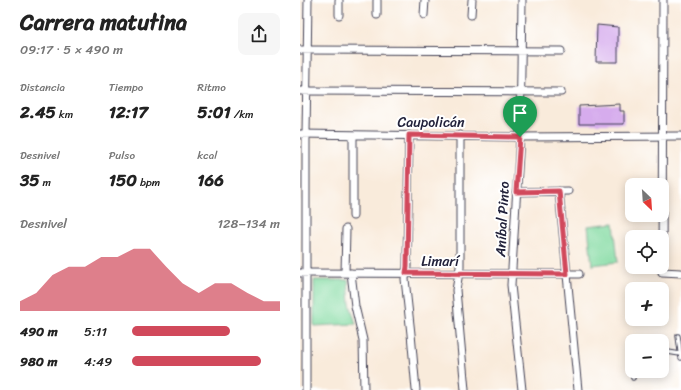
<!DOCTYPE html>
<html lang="es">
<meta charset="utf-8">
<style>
:root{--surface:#fff;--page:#f6f6f6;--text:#222;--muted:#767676;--accent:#d1495b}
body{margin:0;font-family:Sriracha,sans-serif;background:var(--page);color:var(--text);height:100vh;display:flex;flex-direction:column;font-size:15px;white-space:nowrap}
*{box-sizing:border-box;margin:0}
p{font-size:13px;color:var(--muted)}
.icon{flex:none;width:22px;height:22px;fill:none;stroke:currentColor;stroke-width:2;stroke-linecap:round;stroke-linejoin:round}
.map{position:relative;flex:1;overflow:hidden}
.side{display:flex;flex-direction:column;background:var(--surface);width:300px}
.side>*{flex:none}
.needle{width:26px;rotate:155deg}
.buttons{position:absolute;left:325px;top:178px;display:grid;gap:8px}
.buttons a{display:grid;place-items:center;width:44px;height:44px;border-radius:8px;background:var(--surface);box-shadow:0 2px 10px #0003;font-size:20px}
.pin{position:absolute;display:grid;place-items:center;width:34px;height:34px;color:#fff;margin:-41px -17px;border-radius:50% 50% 50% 0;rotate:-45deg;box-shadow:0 0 4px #0007}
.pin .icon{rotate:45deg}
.round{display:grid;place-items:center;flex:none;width:42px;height:42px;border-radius:8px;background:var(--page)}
.overview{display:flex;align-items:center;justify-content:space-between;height:68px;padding:0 20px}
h1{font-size:22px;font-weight:800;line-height:30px}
.stats{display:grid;grid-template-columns:repeat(3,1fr);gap:6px;height:68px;padding:4px 20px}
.stats div{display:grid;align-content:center}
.stats b{font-size:17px;font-weight:800}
.stats small{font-size:11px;font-weight:400}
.stats p{font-size:11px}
.chart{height:112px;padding:8px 20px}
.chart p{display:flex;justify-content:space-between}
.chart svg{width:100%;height:72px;margin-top:4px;fill:var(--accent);opacity:.7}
ul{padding:0 20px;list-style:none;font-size:13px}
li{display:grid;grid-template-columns:64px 48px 1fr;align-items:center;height:30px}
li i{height:10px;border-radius:5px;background:var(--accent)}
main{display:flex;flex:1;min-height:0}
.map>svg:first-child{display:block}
.green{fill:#7fd99f;stroke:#507e6d}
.building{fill:#d6aced}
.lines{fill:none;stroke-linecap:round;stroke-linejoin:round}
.service-casing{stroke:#424053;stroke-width:5.5}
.minor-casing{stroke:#424053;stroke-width:9}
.service{stroke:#fff;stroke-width:3.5}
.minor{stroke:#fff;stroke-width:7}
.route-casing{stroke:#fff;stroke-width:8}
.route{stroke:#d1495b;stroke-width:5}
.labels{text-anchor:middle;stroke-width:4;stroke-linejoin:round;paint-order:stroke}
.street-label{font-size:14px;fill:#22223b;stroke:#fff}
</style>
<main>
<section class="side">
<div class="overview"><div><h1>Carrera matutina</h1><p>09:17 · 5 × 490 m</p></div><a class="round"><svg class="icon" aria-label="share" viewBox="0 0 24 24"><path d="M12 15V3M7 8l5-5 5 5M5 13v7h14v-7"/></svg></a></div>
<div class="stats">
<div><p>Distancia</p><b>2.45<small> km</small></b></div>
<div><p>Tiempo</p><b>12:17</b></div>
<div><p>Ritmo</p><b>5:01<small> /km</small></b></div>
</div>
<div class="stats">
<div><p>Desnivel</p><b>35<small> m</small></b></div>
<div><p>Pulso</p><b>150<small> bpm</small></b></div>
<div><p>kcal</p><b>166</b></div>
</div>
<div class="chart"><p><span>Desnivel</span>128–134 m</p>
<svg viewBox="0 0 160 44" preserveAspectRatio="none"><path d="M0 44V38L10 33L20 22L30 17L40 17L50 11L60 11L70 6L80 6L90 17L100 27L110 33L120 27L130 27L140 33L150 38L160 38V44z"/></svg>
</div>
<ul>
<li><b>490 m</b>5:11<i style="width:66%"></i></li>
<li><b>980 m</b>4:49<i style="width:87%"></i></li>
</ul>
</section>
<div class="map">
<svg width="381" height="390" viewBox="0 0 381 390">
<rect width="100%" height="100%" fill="#fff"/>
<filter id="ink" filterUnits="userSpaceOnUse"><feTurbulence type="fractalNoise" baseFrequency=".025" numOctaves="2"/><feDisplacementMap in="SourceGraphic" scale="8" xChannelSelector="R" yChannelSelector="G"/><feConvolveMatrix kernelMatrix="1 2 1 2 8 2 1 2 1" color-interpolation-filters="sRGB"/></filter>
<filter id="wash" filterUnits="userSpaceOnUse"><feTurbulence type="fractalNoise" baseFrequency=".012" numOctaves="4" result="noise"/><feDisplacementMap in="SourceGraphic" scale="16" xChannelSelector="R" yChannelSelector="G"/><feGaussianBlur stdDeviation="0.9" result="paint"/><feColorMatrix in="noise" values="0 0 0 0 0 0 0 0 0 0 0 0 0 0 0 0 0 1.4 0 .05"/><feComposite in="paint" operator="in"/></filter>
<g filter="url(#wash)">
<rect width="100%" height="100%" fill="#f9ebdb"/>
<path class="green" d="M314 223 318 262 292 265 288 226Z
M14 280H48L50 304 56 324 14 326Z"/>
<g id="blocks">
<path class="building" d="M297 25 318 27V62H296Z
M320 104V111H324V124H279V106Z"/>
</g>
</g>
<g filter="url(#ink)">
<use href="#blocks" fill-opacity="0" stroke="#424053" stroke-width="1"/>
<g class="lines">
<g class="service-casing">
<path id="service" d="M378 336 381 358
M362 351 380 354
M332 352 331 358 332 370
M332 371 333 378"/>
</g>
<g class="minor-casing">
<path id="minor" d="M363 0 362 272 381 273
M39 15V0
M77 15V0
M124 15 125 0
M171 15 172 0
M0 50 261 51
M0 91 261 92
M0 134 220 137 381 136
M109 135 107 267 105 279 111 334 116 390
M160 135V267L156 290 165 390
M259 191 278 390
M216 192 268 191
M53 216V135
M0 273 279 274
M45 273 46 229
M51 273 55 306 63 340 64 390
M6 390V134L8 0
M222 390 211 285 220 137 222 0"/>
</g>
<use href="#service" class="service"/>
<use href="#minor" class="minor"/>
</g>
</g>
<g class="lines" filter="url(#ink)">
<g class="route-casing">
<path id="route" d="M109 135 220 137 216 192 259 191 267 274 106 273 107 267Z"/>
</g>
<use href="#route" class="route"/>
</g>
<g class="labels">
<g class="street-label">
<text x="131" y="127">Caupolicán</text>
<text transform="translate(202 219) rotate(-87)" y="5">Aníbal Pinto</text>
<text x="140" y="266">Limarí</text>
</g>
</g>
</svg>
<div class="buttons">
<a><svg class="needle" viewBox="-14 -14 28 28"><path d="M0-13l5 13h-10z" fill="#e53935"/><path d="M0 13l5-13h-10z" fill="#767676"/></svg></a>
<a><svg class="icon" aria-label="locate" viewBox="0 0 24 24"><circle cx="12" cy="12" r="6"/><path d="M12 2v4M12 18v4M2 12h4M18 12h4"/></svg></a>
<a>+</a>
<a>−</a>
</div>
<div class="pin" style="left:220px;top:137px;background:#1e9e55"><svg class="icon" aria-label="arrive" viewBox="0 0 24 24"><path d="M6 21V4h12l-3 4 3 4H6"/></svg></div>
</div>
</main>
